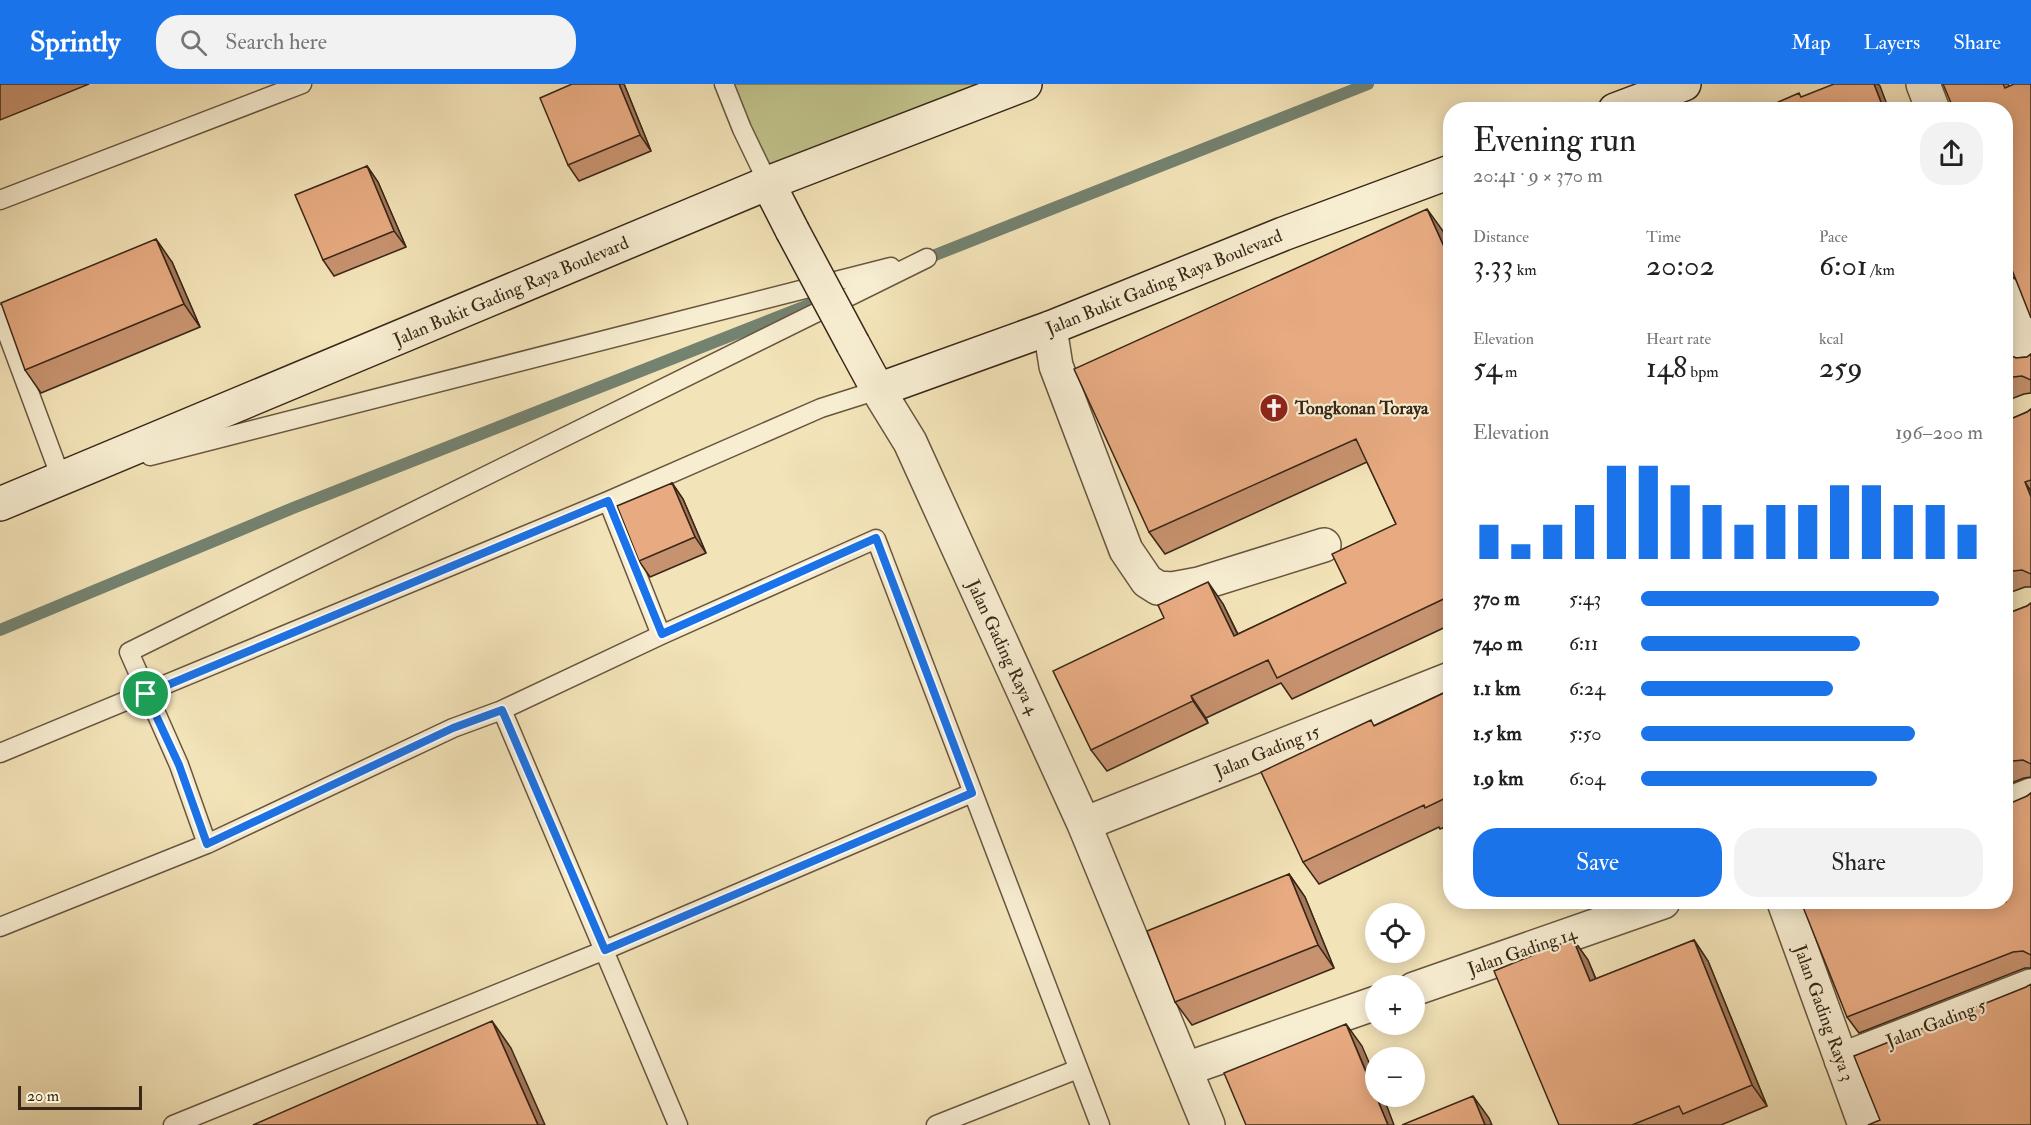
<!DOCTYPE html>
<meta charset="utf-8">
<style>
:root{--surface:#fff;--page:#f2f2f2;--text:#222;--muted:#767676;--accent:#1a73e8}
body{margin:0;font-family:"IM FELL Double Pica",serif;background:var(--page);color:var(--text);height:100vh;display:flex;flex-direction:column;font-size:22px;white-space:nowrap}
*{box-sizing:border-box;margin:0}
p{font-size:20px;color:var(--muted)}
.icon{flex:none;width:33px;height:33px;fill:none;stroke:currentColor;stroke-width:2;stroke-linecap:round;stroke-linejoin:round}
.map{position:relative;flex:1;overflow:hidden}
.sheet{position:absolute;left:1443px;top:18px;width:570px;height:807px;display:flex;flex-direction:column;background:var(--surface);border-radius:24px;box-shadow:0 3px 15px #0003}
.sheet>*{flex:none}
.fabs{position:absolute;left:1365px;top:819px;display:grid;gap:12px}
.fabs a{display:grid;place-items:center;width:60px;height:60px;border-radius:50%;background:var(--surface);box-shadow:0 3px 15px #0003;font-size:30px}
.scale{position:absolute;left:18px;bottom:15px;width:124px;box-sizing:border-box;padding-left:6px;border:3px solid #392717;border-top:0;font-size:16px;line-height:21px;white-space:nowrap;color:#392717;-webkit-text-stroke:4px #f7edd1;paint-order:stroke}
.pin{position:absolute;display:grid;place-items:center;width:51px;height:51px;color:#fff;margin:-26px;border:3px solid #fff;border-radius:50%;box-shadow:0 2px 6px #0007}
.round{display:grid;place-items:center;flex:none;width:63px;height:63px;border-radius:24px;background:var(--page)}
.overview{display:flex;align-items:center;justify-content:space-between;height:102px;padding:0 30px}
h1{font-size:33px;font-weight:600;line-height:45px}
.stats{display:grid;grid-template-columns:repeat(3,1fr);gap:9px;height:102px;padding:6px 30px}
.stats div{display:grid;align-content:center}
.stats b{font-size:30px;font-weight:600}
.stats small{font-size:16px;font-weight:400}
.stats p{font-size:16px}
.chart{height:168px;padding:12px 30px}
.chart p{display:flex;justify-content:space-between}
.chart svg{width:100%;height:108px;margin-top:6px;stroke:var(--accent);stroke-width:6}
.cta{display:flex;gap:12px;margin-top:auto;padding:12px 30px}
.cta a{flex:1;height:69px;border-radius:24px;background:var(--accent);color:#fff;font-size:24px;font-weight:600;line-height:69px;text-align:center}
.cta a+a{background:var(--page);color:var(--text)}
ul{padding:0 30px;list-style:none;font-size:20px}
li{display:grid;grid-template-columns:96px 72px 1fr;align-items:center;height:45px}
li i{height:15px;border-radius:8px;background:var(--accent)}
header{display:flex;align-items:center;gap:36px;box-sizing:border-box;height:84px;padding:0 30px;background:var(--accent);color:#fff}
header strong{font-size:28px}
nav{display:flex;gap:33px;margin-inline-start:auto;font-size:21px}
.search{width:420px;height:54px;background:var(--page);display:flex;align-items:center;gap:15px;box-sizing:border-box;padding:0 21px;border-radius:24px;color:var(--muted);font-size:22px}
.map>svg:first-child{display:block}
.green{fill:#c0c28b;stroke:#7c7451;stroke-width:1.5}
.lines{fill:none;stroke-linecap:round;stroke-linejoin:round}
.stream{stroke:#748270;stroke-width:12}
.lane-casing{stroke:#68563f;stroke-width:21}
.street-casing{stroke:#68563f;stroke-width:36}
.secondary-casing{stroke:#392717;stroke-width:36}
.lane{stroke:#f7edd1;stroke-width:18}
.street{stroke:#f7edd1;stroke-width:33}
.secondary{stroke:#f7edd1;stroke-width:33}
.secondary-bridge-casing{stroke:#392717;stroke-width:36;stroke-linecap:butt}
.secondary-bridge{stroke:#f7edd1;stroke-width:33}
.wall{fill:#c7926f;stroke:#392717;stroke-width:1.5}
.shaded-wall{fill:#a2775a;stroke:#392717;stroke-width:1.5}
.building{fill:#e7aa81;stroke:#392717;stroke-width:1.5}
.route-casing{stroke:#fff;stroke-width:12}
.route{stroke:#1a73e8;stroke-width:8}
.labels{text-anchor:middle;stroke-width:4.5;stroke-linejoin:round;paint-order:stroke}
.street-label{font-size:18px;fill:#392717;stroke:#f7edd1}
.poi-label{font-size:18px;font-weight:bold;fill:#392717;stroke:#f7edd1;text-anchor:start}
</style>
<header>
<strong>Sprintly</strong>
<div class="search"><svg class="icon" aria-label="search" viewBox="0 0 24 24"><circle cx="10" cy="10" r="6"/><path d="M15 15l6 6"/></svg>Search here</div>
<nav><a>Map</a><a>Layers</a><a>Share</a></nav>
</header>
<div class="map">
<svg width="2031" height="1041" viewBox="0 0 2031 1041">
<rect width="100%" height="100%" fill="#f3e3b8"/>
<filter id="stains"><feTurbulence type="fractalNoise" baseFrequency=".00333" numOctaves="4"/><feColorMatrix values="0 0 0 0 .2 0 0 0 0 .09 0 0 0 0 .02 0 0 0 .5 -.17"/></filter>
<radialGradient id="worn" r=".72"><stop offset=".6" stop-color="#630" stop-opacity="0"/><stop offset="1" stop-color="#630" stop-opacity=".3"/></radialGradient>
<path class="green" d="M726 0H1021L768 99Z"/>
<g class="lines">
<path class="stream" d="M920 177 1368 0
M0 546 293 424 826 214"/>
<g class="lane-casing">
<path id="lane" d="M724 0 742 45 768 99
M0 116 302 0
M0 230 61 394 68 393
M150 372 891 183
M608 417 661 551
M502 626 678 1041
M0 669 608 417 821 324 878 306
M207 760 179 681 129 568 927 174
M0 843 207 760 453 644 502 626 661 551 876 455 1100 1041
M173 1041 605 866 972 709
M936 1041 1078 985"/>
</g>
<g class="street-casing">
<path id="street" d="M1923 0 1933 26
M2006 210 2031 272
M1050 244 1056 282 1126 466 1147 497 1158 504 1172 505 1199 500 1324 461
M878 306 910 358 1084 740 1208 1041
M2006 721 2031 711
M1084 740 1450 595
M1784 818 1865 1041
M1414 905 1663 818
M1841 976 2031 902
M1186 985 1376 919"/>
</g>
<g class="secondary-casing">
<path id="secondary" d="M1615 26 1684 0
M768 99 792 146
M853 260 878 306 1050 244 1283 150 1450 88
M0 420 768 99 1025 0"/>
</g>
<use href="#lane" class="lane"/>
<use href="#street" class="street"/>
<use href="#secondary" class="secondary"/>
<g class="secondary-bridge-casing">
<path id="secondary-bridge" d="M792 146 853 260"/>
</g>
<use href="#secondary-bridge" class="secondary-bridge"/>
</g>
<path class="wall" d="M0 0H89L0 36Z
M624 0 651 67 579 97 568 81Z
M1943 0H2008L2009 2 2015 194 2008 191 2006 192V26Z
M367 82 378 98 406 163 334 192 323 176Z
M1443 147 1450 164V541L1292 615 1281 599 1206 634 1208 639 1107 687 1091 666 1164 534 1223 520 1238 550 1346 499 1396 440 1367 378 1165 470 1149 448Z
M172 178 200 243 41 309 25 286Z
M2006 259 2011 272 2016 274 2027 273 2031 270V309L2024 310 2006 317Z
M2031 325V503H2025L2006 510V337L2027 328Z
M672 399 683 415 706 469 650 493 639 477Z
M2031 519V693L2024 694 2006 701V530L2027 522Z
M1450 606V741L1440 745 1439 743 1319 800 1303 778 1375 641Z
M2031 709V884H2025L1859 949 1847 933 2027 712Z
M1289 790 1305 813 1334 884 1192 941 1175 918Z
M1573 855 1588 876 1596 895 1694 856 1708 877 1767 1022 1721 1041H1559Z"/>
<path class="shaded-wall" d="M619 0H624L651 67 640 51Z
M1874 0H1878L1880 2 1889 26H1884Z
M367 82 378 98 406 163 394 147Z
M1427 125 1443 147 1450 164V176Z
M156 155 172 178 200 243 184 220Z
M2006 259 2014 280 2006 268Z
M2025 398 2031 407V413Z
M672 399 683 415 706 469 695 453Z
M1208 498 1223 520 1249 574 1234 552Z
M1191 612 1206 634 1208 639 1193 617Z
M1289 790 1305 813 1334 884 1318 861Z
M1573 855 1588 876 1605 918 1590 897Z
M1694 856 1708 877 1767 1022 1752 1001Z
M492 937 511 964 545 1041H538Z
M1346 940 1362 962 1376 995V1011Z
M1376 1012H1383L1394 1041H1388Z
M1473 1012 1489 1034 1492 1041H1485Z"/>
<path class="building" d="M572 0H619L640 51 568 81 540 14Z
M1834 0H1874L1884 26H1760L1799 9 1801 13Z
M1943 0H2003L2005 4 2014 0H2031V234L2012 186 2006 179V26H1954Z
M367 82 394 147 323 176 295 111Z
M1427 125 1450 176V512L1277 594 1268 576 1191 612 1193 617 1091 666 1053 587 1164 534 1158 521 1208 498 1234 552 1346 499 1332 470 1396 440 1356 355 1149 448 1074 285Z
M156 155 184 220 25 286 1 219Z
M2006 267 2009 271 2016 274 2027 273 2031 270V296L2022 292 2013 293 2006 296Z
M2031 325V396L2025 398 2031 413V490L2022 486 2013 487 2006 490V337L2027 328Z
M672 399 695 453 639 477 617 422Z
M2031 519V680L2023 676 2013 677 2006 680V530L2027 522Z
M1450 606V712L1425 724 1424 721 1303 778 1261 688 1371 636 1374 642Z
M2031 709V871L2023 867 2013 868 1847 933 1801 818H2006V721L2027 712Z
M1289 790 1318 861 1175 918 1147 847Z
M1573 855 1590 897 1694 856 1752 1001 1683 1030 1679 1022 1632 1041H1559L1494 887Z
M2031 900V1041H1868L1880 1036 1854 972 2026 903Z
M492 937 538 1041H253Z
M1346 940 1388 1041H1246L1224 989Z
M1473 1012 1485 1041H1402Z"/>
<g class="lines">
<g class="route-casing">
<path id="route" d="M608 417 662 550 876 454 972 709 605 866 502 626 453 644 207 760 179 681 146 610Z"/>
</g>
<use href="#route" class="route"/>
</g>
<defs>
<g id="church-disc" transform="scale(1.5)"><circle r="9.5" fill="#8f2418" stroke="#f7edd1"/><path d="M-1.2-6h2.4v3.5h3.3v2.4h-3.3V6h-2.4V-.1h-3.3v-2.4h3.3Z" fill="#fff"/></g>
</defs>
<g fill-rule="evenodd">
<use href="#church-disc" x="1274" y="324"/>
</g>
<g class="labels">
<g class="street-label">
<text transform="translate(1164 198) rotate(-22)" y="6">Jalan Bukit Gading Raya Boulevard</text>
<text transform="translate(511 207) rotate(-23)" y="6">Jalan Bukit Gading Raya Boulevard</text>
<text transform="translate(1003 563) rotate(65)" y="6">Jalan Gading Raya 4</text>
<text transform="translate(1267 667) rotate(-22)" y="6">Jalan Gading 15</text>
<text transform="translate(1522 867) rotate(-19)" y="6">Jalan Gading 14</text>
<text transform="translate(1824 929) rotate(70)" y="6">Jalan Gading Raya 3</text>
<text transform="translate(1936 939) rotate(-21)" y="6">Jalan Gading 5</text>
</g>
<g class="poi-label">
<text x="1295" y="330">Tongkonan Toraya</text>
</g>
</g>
<rect width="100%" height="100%" filter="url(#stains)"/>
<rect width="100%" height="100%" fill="url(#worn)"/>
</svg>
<div class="fabs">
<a><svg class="icon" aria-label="locate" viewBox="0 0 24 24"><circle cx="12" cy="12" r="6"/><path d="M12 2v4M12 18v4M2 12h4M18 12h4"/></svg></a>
<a>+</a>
<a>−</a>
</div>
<div class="scale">20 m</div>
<div class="pin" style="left:146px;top:610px;background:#1e9e55"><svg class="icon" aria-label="arrive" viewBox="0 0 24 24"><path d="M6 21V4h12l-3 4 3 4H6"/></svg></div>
<section class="sheet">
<div class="overview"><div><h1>Evening run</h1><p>20:41 · 9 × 370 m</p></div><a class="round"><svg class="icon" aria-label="share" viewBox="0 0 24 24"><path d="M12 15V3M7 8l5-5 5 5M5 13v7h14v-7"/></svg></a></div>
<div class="stats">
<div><p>Distance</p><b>3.33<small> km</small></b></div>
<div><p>Time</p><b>20:02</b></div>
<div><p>Pace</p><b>6:01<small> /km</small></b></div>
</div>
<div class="stats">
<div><p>Elevation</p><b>54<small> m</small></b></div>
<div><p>Heart rate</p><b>148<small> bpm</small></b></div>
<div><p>kcal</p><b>259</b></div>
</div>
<div class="chart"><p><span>Elevation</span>196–200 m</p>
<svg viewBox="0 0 160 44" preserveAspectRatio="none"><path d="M5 44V30M15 44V38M25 44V30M35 44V22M45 44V6M55 44V6M65 44V14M75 44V22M85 44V30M95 44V22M105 44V22M115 44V14M125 44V14M135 44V22M145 44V22M155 44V30"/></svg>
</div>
<ul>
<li><b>370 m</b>5:43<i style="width:87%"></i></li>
<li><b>740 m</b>6:11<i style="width:64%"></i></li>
<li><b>1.1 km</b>6:24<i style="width:56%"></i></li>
<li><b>1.5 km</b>5:50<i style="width:80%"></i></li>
<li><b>1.9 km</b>6:04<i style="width:69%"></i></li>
</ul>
<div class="cta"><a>Save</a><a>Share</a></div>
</section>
</div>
